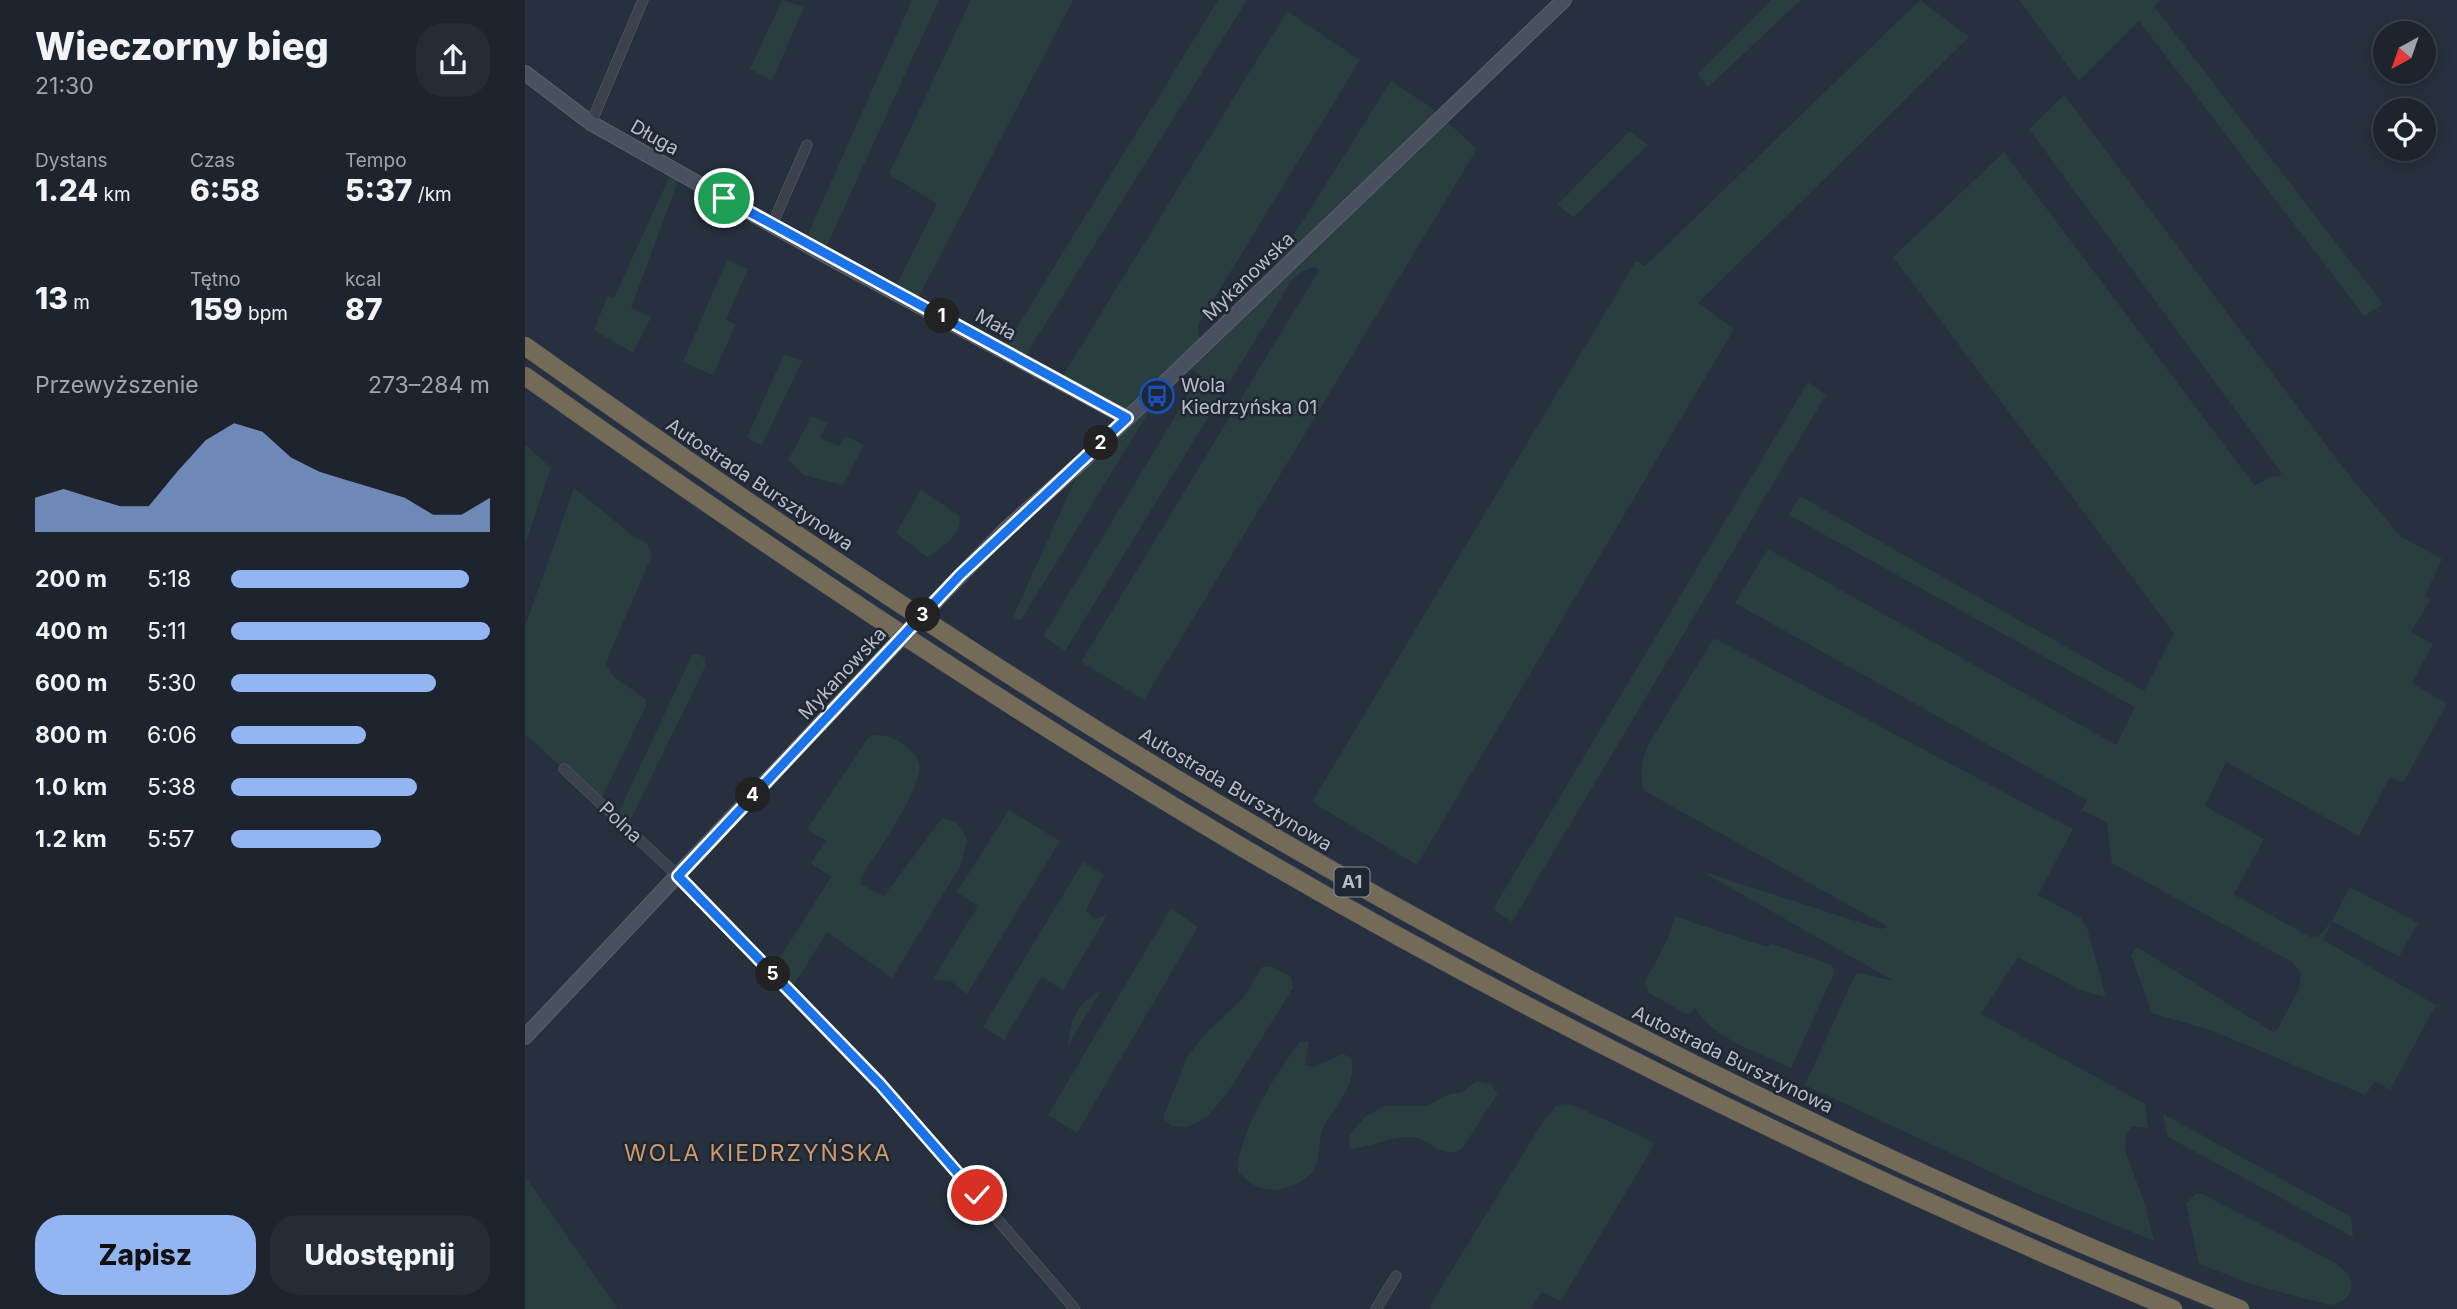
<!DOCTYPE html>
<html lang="pl">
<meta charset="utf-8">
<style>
:root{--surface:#1d242e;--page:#252c36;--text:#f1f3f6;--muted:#a0a4aa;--line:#3b414a;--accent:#93b5f2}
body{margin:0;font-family:Inter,sans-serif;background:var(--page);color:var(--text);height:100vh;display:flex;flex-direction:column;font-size:26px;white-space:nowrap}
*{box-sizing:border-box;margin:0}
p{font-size:23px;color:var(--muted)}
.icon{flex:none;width:38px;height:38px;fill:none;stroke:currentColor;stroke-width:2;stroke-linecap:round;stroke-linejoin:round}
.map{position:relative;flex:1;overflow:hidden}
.sheet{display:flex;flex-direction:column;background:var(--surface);width:525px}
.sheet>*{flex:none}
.needle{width:46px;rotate:220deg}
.fabs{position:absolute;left:1848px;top:21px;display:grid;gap:14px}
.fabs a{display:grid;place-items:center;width:63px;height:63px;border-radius:50%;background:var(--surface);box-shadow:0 4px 18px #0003,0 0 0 2px var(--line);font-size:35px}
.pin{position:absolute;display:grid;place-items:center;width:60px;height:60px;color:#fff;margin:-30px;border:4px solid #fff;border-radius:50%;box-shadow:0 2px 7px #0007}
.km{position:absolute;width:35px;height:35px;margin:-18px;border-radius:50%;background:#222;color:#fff;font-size:19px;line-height:35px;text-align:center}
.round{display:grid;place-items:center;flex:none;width:74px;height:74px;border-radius:28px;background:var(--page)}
.overview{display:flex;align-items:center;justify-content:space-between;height:119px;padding:0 35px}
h1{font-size:38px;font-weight:800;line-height:52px}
.figures{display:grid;grid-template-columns:repeat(3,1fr);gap:10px;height:119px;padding:7px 35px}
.figures div{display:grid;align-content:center}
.figures b{font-size:30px;font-weight:800}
.figures small{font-size:19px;font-weight:400}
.figures p{font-size:19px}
.chart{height:196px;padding:14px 35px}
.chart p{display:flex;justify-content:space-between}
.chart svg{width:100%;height:126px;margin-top:7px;fill:var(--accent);opacity:.7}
.cta{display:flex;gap:14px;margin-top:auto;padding:14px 35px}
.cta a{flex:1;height:80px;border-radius:28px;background:var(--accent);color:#111;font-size:28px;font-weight:800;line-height:80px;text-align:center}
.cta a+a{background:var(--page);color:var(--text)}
ul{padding:0 35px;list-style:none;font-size:23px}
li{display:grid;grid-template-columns:112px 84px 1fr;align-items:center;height:52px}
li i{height:18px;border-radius:9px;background:var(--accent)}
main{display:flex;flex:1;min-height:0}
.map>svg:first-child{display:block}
.green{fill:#2a3e40}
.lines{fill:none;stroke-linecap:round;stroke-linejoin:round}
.street-casing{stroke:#58606c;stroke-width:11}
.secondary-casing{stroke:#58606c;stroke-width:16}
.highway-casing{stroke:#454d59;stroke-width:19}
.street{stroke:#3b424e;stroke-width:10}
.secondary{stroke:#495161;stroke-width:14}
.highway{stroke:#746a58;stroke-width:18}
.secondary-bridge-casing{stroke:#58606c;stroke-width:16;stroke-linecap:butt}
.secondary-bridge{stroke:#495161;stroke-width:14}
.route-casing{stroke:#fff;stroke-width:14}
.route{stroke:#1a73e8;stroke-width:9}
.labels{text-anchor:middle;stroke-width:5;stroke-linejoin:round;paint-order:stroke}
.shield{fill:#1f2733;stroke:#89909c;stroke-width:2}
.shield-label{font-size:18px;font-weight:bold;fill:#b7bdc9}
.street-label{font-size:19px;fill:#b7bdc9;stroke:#1f2733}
.poi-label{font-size:19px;fill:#b7bdc9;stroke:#1f2733;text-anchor:start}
.quarter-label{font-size:23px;letter-spacing:2px;fill:#cf9a6c;stroke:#1f2733}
</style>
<main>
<section class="sheet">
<div class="overview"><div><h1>Wieczorny bieg</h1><p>21:30</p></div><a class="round"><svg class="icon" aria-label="share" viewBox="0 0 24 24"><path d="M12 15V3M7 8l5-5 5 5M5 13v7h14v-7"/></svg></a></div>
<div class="figures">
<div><p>Dystans</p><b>1.24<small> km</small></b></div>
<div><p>Czas</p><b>6:58</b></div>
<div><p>Tempo</p><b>5:37<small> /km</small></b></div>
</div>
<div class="figures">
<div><b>13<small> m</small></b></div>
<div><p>Tętno</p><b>159<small> bpm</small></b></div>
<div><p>kcal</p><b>87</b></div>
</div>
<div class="chart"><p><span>Przewyższenie</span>273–284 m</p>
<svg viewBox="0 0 160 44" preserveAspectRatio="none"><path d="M0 44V32L10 29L20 32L30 35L40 35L50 23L60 12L70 6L80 9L90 18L100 23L110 26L120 29L130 32L140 38L150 38L160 32V44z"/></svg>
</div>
<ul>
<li><b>200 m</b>5:18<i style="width:92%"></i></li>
<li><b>400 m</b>5:11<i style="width:100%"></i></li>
<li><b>600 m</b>5:30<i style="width:79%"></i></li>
<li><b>800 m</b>6:06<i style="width:52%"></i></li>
<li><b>1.0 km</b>5:38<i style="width:72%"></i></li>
<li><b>1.2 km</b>5:57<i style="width:58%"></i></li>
</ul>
<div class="cta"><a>Zapisz</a><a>Udostępnij</a></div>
</section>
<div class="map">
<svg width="1932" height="1309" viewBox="0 0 1932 1309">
<rect width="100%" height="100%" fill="#27303e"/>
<path class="green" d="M257 0 279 7 247 81 225 69Z
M387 0H414L298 254 279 243Z
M446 0H548L391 302 369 290 412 204 364 174Z
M693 0H722L498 360 478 350Z
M1246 0H1276L1183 87 1172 74Z
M1395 0 1444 37 1173 303 1209 329 892 865 787 802 1111 261 1120 266Z
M1494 0H1635L1629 6 1858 304 1839 316 1614 21 1554 81Z
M762 11 835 60 673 325 674 336 680 342 731 295 866 81 907 108 952 149 619 700 556 662 794 270 788 267 776 272 767 280 540 651 518 636 675 375 666 369 628 405 496 620 487 619 559 460 602 418 535 380Z
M1539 95 1819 469 1875 536 1917 559 1900 596 1905 600 1886 632 1908 644 1887 683 1922 704 1878 783 1865 777 1834 836 1701 762 1680 806 1739 839 1709 894 1717 899 1785 937 1794 936 1807 921 1825 887 1893 923 1874 957 1807 921 1798 940 1911 1005 1865 1090 1850 1081 1840 1095 1688 1031 1627 1013 1606 955 1612 947 1748 1032 1752 1030 1774 989 1776 973 1767 962 1587 863 1582 823 1557 810 1562 800 1210 603 1243 549 1591 745 1610 707 1264 515 1275 496 1619 691 1649 633 1368 257 1479 152 1730 486 1745 477 1755 476 1756 472 1504 129Z
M1105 131 1123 145 1049 217 1032 205Z
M148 169 156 173 106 308 126 317 108 353 69 330 83 295 89 298Z
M202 260 223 269 201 320 211 324 188 375 158 362Z
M259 354 277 361 237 445 222 438Z
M1283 382 1301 395 987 922 968 909Z
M287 416 302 423 295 438 314 446 320 436 339 445 318 485 279 475 263 460Z
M0 444 26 468 0 545Z
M49 488 107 535 122 544 127 555 80 664 90 678 121 699V706L75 802 0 734V627Z
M396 490 434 515C440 533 416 549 402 557L371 533Z
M1189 638 1548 829 1513 895 1556 918 1562 928 1581 997 1555 990 1493 957 1456 1014 1620 1104 1623 1128 1607 1126 1601 1134 1600 1150 1619 1202 1629 1241 1502 1189 1280 1085 1330 975 1334 973 1369 981 1176 871 1355 929 1363 927 1118 790C1114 774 1117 760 1123 745Z
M172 654 180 658V667L102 827 92 816 167 655Z
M347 735C362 735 371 738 382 747 388 752 392 756 394 764 399 786 349 857 336 878L335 884 359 896 417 818 431 822 438 830 442 840 436 865 367 978 302 932 265 991 246 972 306 877 286 863 301 841 282 829 343 738Z
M484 810 535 841 442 994 427 982 408 979 453 906 432 892Z
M558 862 579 875 561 910 569 919 582 915 538 990 517 977 479 1040 458 1027Z
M646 908 673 927 552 1133 523 1115Z
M1149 916 1242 947 1247 944 1307 965 1310 971 1266 1068C1233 1052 1189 1040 1170 1007L1166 1013 1161 1014 1124 993 1119 984C1130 960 1145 942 1149 916Z
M737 967H747L766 977 768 988 703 1092 683 1116 663 1127 647 1126 638 1118 662 1057 680 1034 719 997Z
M575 992 543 1045C545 1021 552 1002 575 992Z
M784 1041 780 1065 789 1067 818 1054 826 1058C833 1085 811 1104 799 1126 792 1138 797 1155 790 1167 781 1186 748 1196 729 1185 723 1182 718 1176 713 1172 711 1137 753 1069 775 1042Z
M951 1081 965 1084 973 1093 937 1149C918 1159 908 1142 891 1138 874 1133 844 1148 825 1149L824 1136 840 1117 859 1106H901L922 1095 938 1092Z
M1037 1104 1048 1105 1126 1141 1129 1145 1036 1301 1017 1292 1005 1309H903L1017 1123 1030 1107Z
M1638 1114 1826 1217 1828 1237 1643 1137Z
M0 1176 93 1309H0Z
M1671 1194H1677L1811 1263C1814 1267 1822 1272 1824 1276 1832 1291 1819 1304 1805 1305L1729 1285 1674 1264 1661 1203Z"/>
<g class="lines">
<g class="street-casing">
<path id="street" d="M66 123 118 0
M247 225 282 145
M39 769 153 876 355 1084 550 1309
M851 1309 871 1276"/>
</g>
<g class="secondary-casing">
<path id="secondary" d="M0 73 66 123 298 254 602 418
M412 600 480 530 559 460 1039 0
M0 1037 363 652"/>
</g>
<g class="highway-casing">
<path id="highway" d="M0 346C207 493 418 637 635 769 979 978 1341 1160 1715 1309
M0 376C226 536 455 691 693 833 999 1015 1320 1171 1648 1309"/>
</g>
<use href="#street" class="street"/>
<use href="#secondary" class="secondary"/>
<use href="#highway" class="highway"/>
<g class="secondary-bridge-casing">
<path id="secondary-bridge" d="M363 652 412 600"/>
</g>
<use href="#secondary-bridge" class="secondary-bridge"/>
</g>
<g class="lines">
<g class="route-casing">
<path id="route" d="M199 198 602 418 435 575 153 876 355 1084 452 1195"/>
</g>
<use href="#route" class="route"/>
</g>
<defs>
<g id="bus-ring" transform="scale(1.75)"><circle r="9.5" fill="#1f2733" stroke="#1a4fb4" stroke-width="1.5"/><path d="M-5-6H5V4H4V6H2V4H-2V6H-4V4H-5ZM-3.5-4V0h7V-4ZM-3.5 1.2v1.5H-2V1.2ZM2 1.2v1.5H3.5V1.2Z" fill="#1a4fb4"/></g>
</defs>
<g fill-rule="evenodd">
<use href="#bus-ring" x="632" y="396"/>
</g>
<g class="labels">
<rect class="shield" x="809.5" y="867.5" width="35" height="29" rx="5"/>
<g class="shield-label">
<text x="827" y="888">A1</text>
</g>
<g class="street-label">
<text transform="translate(130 137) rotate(29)" y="7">Długa</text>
<text transform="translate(723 276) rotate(-44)" y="7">Mykanowska</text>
<text transform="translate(471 324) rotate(29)" y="7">Mała</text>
<text transform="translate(235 484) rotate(34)" y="7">Autostrada Bursztynowa</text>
<text transform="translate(317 673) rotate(-47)" y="7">Mykanowska</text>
<text transform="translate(711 789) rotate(31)" y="7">Autostrada Bursztynowa</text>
<text transform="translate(96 822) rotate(43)" y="7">Polna</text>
<text transform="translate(1208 1059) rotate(26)" y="7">Autostrada Bursztynowa</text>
</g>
<g class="poi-label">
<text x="656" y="392">Wola<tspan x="656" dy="22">Kiedrzyńska 01</tspan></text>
</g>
<g class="quarter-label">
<text x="233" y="1161">WOLA KIEDRZYŃSKA</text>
</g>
</g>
</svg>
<div class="fabs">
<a><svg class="needle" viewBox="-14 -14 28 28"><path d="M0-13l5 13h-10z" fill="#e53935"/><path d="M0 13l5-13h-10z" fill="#a0a4aa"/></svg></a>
<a><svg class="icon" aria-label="locate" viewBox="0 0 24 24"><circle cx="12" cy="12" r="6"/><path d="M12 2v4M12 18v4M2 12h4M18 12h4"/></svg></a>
</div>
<div class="pin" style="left:199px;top:198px;background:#1e9e55"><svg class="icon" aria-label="arrive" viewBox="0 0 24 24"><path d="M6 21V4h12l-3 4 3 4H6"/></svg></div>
<div class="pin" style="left:452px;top:1195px;background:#d93025"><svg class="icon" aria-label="check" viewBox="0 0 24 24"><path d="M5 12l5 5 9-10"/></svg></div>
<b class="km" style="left:417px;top:316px">1</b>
<b class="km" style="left:576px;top:443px">2</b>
<b class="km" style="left:398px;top:615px">3</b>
<b class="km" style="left:228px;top:795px">4</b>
<b class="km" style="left:248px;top:974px">5</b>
</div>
</main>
